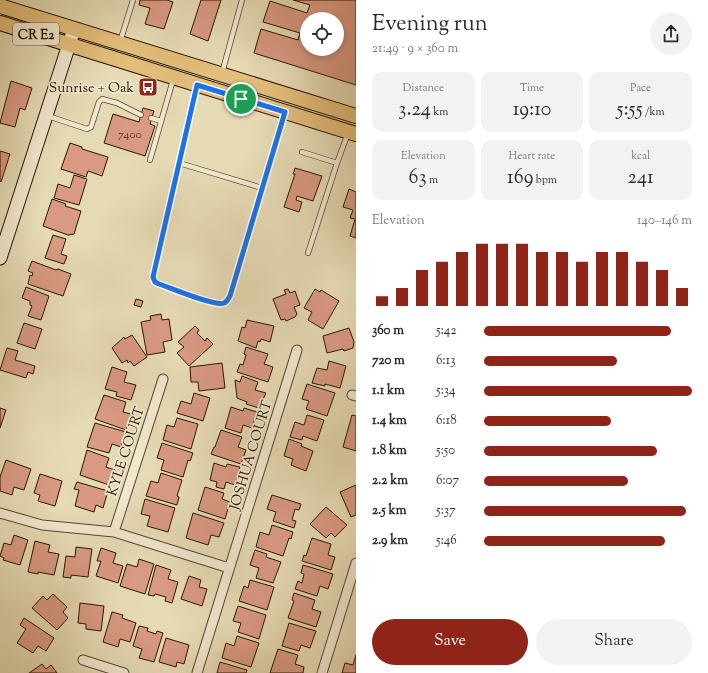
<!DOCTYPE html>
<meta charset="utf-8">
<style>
:root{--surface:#fff;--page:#f2f2f3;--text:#2b2b33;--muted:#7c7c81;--accent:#8f2418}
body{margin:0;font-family:"Sorts Mill Goudy",serif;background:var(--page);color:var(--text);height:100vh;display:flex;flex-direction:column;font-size:15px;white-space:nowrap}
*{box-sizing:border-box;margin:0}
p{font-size:13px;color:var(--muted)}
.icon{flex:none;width:22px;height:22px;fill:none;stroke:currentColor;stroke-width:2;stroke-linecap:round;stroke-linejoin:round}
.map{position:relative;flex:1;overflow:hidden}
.panel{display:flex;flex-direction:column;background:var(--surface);width:352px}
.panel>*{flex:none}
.controls{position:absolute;left:300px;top:12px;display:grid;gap:8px}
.controls a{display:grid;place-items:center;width:44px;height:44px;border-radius:50%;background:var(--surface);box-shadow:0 2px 6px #0003;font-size:20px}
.pin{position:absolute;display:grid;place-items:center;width:34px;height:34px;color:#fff;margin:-17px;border:2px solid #fff;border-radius:50%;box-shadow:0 1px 4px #0007}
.round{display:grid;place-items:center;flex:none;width:42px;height:42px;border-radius:21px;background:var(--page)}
.overview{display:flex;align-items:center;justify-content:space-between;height:68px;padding:0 16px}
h1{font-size:22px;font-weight:600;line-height:30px}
.figures{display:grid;grid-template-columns:repeat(3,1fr);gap:6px;height:68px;padding:4px 16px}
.figures div{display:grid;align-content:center;border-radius:10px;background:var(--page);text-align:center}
.figures b{font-size:20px;font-weight:600}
.figures small{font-size:11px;font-weight:400}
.figures p{font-size:11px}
.chart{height:112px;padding:8px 16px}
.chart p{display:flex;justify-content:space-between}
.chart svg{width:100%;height:72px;margin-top:4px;stroke:var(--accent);stroke-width:6}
.cta{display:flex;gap:8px;margin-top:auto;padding:8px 16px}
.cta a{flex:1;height:46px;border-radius:24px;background:var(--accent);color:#fff;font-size:16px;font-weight:600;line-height:46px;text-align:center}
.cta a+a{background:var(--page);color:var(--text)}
ul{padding:0 16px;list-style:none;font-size:13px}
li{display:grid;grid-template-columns:64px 48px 1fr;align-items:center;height:30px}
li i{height:10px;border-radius:5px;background:var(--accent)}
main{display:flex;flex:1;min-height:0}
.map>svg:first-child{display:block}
.building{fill:#d99982;stroke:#281603;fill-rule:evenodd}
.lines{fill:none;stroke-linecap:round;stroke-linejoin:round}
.lane-casing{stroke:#58472f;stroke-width:6}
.street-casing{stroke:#58472f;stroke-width:11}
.secondary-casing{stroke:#281603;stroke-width:15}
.primary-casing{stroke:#281603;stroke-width:16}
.lane{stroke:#efe7ce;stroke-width:4.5}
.street{stroke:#efe7ce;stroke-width:9}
.secondary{stroke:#efe7ce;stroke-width:13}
.primary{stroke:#e3bd7a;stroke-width:14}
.route-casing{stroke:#fff;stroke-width:8}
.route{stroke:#1a73e8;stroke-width:5}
.labels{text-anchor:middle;stroke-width:3.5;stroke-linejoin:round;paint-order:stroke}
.number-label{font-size:12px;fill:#543723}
.shield{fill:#efe7ce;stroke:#645540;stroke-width:1}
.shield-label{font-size:13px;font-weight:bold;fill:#281603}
.poi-label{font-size:14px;fill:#281603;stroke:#efe7ce;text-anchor:end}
.street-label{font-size:14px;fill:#281603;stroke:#efe7ce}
</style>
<main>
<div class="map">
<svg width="356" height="673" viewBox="0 0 356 673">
<rect width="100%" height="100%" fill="#e6dab4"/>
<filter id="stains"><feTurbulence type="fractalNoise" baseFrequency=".005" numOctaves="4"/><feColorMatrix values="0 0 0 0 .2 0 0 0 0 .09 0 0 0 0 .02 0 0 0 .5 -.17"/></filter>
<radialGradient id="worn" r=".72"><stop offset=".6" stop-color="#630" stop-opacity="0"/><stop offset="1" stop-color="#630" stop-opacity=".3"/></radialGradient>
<path class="building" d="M140 0H167L173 2 164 29 145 24 150 8 139 5Z
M201 0H221L208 41 190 34Z
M293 0H356V85L254 53 261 29 298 40 300 33 263 22 270 1 307 13 310 5ZM307 19H337V49H307Z
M11 81 32 88 25 110 20 108 15 127 0 123Z
M143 108 154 111 150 124 155 126 145 156 104 143 113 114 139 122Z
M70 143 82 147V149L108 157 102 176 88 171 86 177 61 169Z
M0 151 10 154 1 182 0 181Z
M295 168 322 176 313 201 297 196 296 200 302 202 299 212 284 207 295 174H293Z
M74 175 87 179 79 205 54 198 58 184 70 188Z
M349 189 356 192V238L350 236 355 219 350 218 353 210 343 207Z
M52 199 66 204 65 206 81 211 74 234 68 235 43 226Z
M53 235 66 239 61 254 67 256 64 264 45 258Z
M32 261 56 270 58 269 71 274 63 296 28 284 30 275 32 276 33 273 28 271Z
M26 287 49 296 41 320 28 316 32 306 30 305V301L22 298Z
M288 289 290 293 295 291 300 305 294 307 297 314 295 317 286 321 285 319 281 320 273 299 286 294 284 290Z
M315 289 320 292 321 290 339 301 323 329 308 320 312 312 304 308Z
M136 299 143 301 141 307 134 305Z
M161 314 162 320 169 319 172 340 163 342 165 352 147 355 141 322 151 320 150 316Z
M247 320 274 326 270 342 261 339 260 342 258 341 256 348 238 341 242 327 245 328Z
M24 323 42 329 35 349 17 343Z
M195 326 199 330 197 333 205 341 207 338 213 344 189 366 177 353 184 347 178 342Z
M349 328 354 342 353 348 344 351 343 349 327 353 323 336Z
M132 335 147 357 134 366 130 361 128 363 127 360 122 363 112 348 124 337 125 339Z
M246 347 268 354 264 364 273 367 268 382 237 372 240 364 243 365 246 355 244 354Z
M7 348 18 351 15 360 35 366 33 374 28 372 26 378 0 370Z
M329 361 346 366 340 388 325 384V386L312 383 317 368 327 370Z
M222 363 225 388 199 391 198 382H191L190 367Z
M112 367 127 372 124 382 136 385 131 400 116 396 117 392 105 389Z
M242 376 258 382 255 390 266 393 259 408 246 404 247 402 237 398 235 380 240 382Z
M307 384 335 393 327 416 306 409 309 401 302 399Z
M194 393 210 398 203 421 177 413 181 401 191 404Z
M104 395 126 402 123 412 131 414 126 430 95 419Z
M231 407 243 411 244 408 257 412 252 428 243 425 241 433 225 428Z
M0 408 6 410 0 428Z
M307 415 324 420 317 441 303 436 302 440 290 437 295 422 304 425Z
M352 415 356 416V451L343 447Z
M177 418 198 424 191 449 163 440 167 425 174 427Z
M95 423 126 432 121 447 112 444 109 453 87 447Z
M221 430 242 437 238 447 246 450 241 464 211 454 214 447H215Z
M289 439 302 444 301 446 313 451 306 471 291 465 293 459 284 456Z
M162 443 193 453 190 461 188 460 183 477 161 470 164 460 157 458Z
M87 450 109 458 106 467 115 470 109 485 80 475Z
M6 460 31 469 24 490 14 487 12 495 0 491V477Z
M214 463 226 467 227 464 240 467 235 485 226 482 224 489 216 487 217 482 210 480Z
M161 473 182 480 177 496 179 497 177 505 146 496 151 481 158 483Z
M40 474 62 481 55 506 38 501 40 495 34 493Z
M77 482 108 491 103 508 96 505 94 512 75 506 79 490 74 489Z
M356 485V515L351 517 340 492Z
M205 487 224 493 222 499 230 502 225 519 198 510Z
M272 495 301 504 299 510 295 509 292 520 296 521 294 528 273 521 276 512 267 509Z
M145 499 175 508 168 532 147 526 150 516 141 514Z
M326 507 347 525 335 537 331 533 326 538 310 524Z
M193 513 224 523 219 537 211 535 208 545 186 538Z
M272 525 293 532 291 539 289 538 283 556 256 547 260 532 269 535Z
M14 535 28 540 20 565 3 560 4 558 0 556 4 543 11 545Z
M312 538 331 544 328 555 335 557 331 570 302 561 304 555 306 556Z
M35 541 50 545 48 552 59 554 54 575 38 572V574L28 572Z
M76 547 92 549 88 577 71 575V578L63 577 66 556 75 557Z
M101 548 116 553 113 563 123 566 118 583 96 576 101 561H97Z
M255 550 267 554 266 557 281 562 273 583 256 578 259 568 250 565Z
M139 559 154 564 145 594 120 586 127 564 137 567Z
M156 565 171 570 168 579 178 582 172 603 165 601 166 597 155 594 154 596 148 595Z
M303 565 333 574 328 589 320 586 317 596 295 589 298 581 302 583 304 574 301 573Z
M189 576 201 580 199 587 207 589 202 606 181 599Z
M250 580 274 587 267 610 239 601 244 586 248 588Z
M294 593 315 600 312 609 321 612 316 627 288 618 294 601 292 600Z
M53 594 67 607 63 612 68 618 57 630 32 608 43 596 47 600Z
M80 603 104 606 101 631 86 629V624L78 623Z
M238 606 266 615 259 639 238 632 241 623 233 621Z
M112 612 123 615 122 618 136 623 130 642 120 639 118 647 103 642Z
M24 618 54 638 46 651 38 646 33 653 17 643 26 629 20 625Z
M289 623 316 631 310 648 301 645 299 651 282 646Z
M139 626 148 628 147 631 156 634 157 631 163 633 154 662 139 658 142 649 133 646Z
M237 636 259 643 251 667 222 658 226 643 234 646Z
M166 638 189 645 184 664 177 662 176 667 159 662Z
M278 649 298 655 295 664 304 667 303 673H270Z
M356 655V673H342L345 663 353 665Z
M220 662 247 670 246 673H217Z
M42 664 46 669 51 665 57 673H29Z"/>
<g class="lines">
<g class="lane-casing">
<path id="lane" d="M120 42 133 0
M222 73 242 0
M197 85 153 277 155 282 159 284C170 288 215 307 224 303 227 302 228 299 230 296L284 114
M48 116 87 129 91 127 99 102 102 99 117 103 141 115
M151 118 161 121
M302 152 337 163 348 133
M150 160 173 80
M179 163 262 188
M308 253 337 163"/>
</g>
<g class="street-casing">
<path id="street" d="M352 395 356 396
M0 513 42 525 114 532 229 568
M114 532 163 379
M83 660 124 673
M197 673 297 350
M322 673 356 563"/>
</g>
<g class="secondary-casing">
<path id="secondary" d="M0 258 74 29"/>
</g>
<g class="primary-casing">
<path id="primary" d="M0 6 356 116
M0 23 356 134"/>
</g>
<use href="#lane" class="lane"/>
<use href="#street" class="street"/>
<use href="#secondary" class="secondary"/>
<use href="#primary" class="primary"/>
</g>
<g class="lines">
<g class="route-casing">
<path id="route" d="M197 85 285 112 230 296C228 299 227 302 224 303 215 307 171 288 159 284L155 282 153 277Z"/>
</g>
<use href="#route" class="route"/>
</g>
<defs>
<g id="bus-square" transform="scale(1)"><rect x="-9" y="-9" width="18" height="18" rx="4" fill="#8f2418" stroke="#efe7ce"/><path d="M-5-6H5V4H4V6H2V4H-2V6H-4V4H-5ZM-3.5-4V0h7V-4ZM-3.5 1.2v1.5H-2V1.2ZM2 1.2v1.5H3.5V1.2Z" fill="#fff"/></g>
</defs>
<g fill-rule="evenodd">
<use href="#bus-square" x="148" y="87"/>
</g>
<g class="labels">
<g class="number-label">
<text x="130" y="138">7400</text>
</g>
<rect class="shield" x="13" y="23" width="46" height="22" rx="3"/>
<g class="shield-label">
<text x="36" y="39">CR E2</text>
</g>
<g class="poi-label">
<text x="134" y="92">Sunrise + Oak</text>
</g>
<g class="street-label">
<text transform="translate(125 451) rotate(-72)" y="5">KYLE COURT</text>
<text transform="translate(250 455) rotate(-73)" y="5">JOSHUA COURT</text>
</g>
</g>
<rect width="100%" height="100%" filter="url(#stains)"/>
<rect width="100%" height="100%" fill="url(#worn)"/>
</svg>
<div class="controls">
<a><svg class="icon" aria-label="locate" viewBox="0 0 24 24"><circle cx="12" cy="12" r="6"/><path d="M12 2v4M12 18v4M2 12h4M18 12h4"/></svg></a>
</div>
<div class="pin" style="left:241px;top:99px;background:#1e9e55"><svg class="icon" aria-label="arrive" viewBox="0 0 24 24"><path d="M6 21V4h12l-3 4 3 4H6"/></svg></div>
</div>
<section class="panel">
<div class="overview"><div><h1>Evening run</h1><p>21:49 · 9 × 360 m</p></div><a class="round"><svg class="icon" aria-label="share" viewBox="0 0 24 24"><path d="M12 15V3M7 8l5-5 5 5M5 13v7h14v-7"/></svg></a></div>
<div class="figures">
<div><p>Distance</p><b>3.24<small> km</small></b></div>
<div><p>Time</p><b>19:10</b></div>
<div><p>Pace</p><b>5:55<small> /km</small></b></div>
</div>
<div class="figures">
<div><p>Elevation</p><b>63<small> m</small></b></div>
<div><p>Heart rate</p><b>169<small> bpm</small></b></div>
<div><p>kcal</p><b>241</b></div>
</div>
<div class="chart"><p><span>Elevation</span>140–146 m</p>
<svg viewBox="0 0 160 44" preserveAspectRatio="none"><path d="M5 44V38M15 44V33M25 44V22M35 44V17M45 44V11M55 44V6M65 44V6M75 44V6M85 44V11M95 44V11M105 44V17M115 44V11M125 44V11M135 44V17M145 44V22M155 44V33"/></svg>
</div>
<ul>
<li><b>360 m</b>5:42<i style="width:90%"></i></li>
<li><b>720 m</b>6:13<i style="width:64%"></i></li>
<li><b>1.1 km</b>5:34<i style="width:100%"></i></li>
<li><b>1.4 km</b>6:18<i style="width:61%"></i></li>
<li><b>1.8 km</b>5:50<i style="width:83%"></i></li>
<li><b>2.2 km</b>6:07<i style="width:69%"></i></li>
<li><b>2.5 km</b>5:37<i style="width:97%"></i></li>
<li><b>2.9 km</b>5:46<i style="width:87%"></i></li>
</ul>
<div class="cta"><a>Save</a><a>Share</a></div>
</section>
</main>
